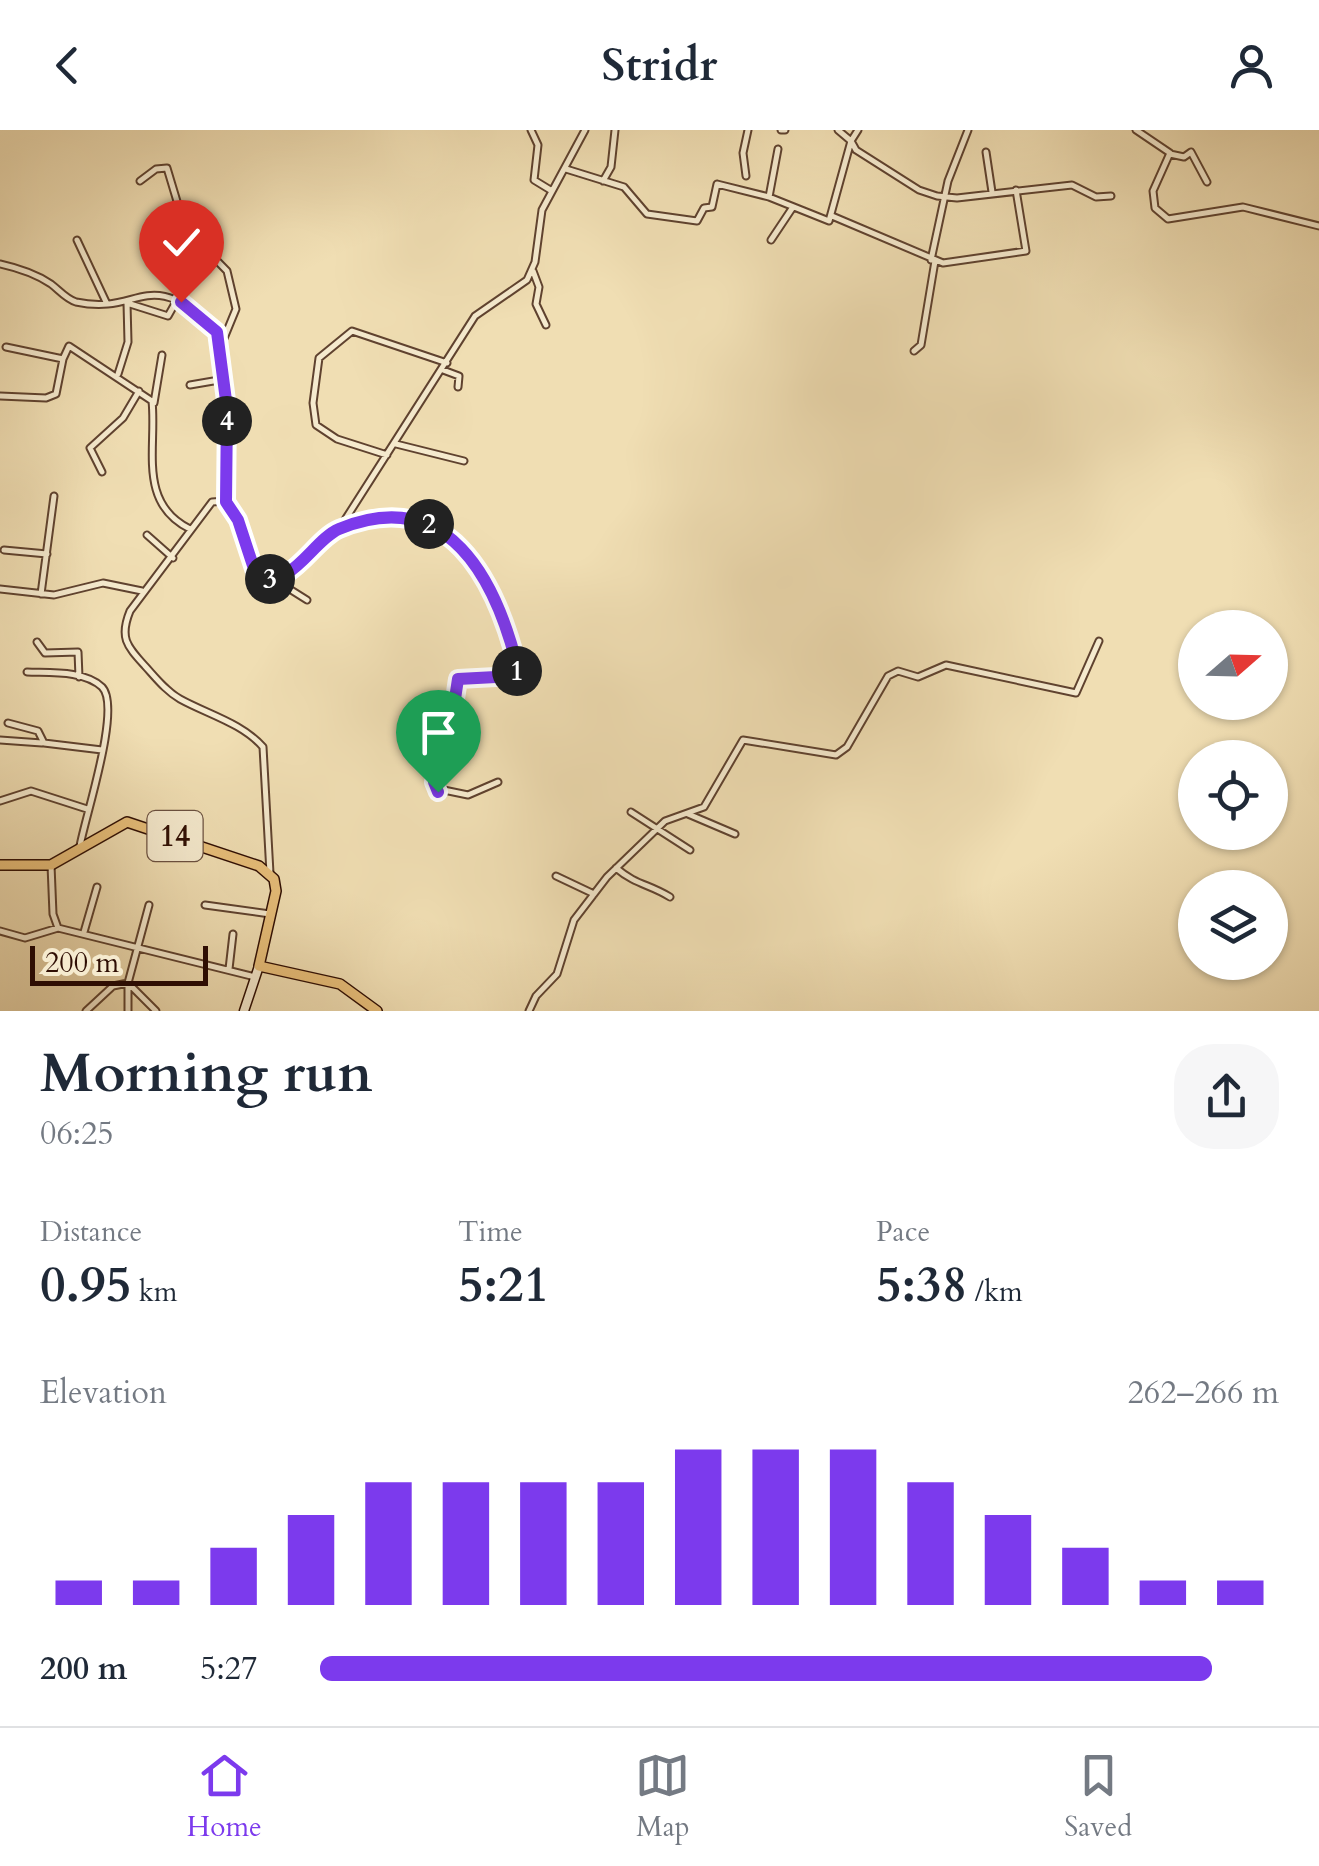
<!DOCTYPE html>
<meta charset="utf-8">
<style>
:root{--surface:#fff;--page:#f6f6f7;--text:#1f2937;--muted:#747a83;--line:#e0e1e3;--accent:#7c3aed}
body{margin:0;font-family:Cardo,serif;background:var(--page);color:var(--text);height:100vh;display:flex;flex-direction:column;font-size:38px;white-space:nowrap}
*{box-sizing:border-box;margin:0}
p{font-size:32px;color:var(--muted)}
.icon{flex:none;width:55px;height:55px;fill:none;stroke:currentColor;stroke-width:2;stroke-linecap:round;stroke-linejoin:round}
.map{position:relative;height:881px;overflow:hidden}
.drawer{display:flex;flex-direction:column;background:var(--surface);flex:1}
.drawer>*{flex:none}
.needle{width:65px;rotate:70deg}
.fabs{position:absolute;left:1178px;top:480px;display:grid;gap:20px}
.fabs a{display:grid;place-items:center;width:110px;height:110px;border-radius:50%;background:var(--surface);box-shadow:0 2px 8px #0004;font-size:50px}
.scale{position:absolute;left:30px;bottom:25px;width:178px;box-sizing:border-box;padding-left:10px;border:5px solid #2f0e03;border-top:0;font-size:28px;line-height:35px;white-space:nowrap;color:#2f0e03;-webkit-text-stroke:8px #f5eace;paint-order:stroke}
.pin{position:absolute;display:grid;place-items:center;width:85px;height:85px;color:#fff;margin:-102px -42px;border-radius:50% 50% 50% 0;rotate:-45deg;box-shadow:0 0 10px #0007}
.pin .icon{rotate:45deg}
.km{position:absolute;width:50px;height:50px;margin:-25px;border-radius:50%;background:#222;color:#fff;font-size:28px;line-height:50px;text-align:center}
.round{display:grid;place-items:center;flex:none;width:105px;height:105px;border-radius:40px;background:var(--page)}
.overview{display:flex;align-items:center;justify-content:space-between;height:170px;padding:0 40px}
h1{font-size:55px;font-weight:800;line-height:75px}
.metrics{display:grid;grid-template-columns:repeat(3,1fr);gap:15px;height:170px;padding:10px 40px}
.metrics div{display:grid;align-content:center}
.metrics b{font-size:50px;font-weight:800}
.metrics small{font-size:28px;font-weight:400}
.metrics p{font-size:28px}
.chart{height:280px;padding:20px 40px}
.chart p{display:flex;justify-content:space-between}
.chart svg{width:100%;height:180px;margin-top:10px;stroke:var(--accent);stroke-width:6}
ul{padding:0 40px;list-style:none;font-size:32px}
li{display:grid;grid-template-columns:160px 120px 1fr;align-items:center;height:75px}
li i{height:25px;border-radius:12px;background:var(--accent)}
header{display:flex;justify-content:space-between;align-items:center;height:130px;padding:0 40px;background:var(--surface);font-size:45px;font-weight:800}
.tab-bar{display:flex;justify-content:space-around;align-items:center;height:140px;border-top:2px solid var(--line);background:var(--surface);font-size:28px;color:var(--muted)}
.tab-bar a{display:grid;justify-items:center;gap:5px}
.tab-bar .selected{color:var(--accent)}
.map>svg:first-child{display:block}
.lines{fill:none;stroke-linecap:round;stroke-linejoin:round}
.minor-casing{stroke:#5f422f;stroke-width:9}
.secondary-casing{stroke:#2f0e03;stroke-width:11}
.trunk-casing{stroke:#2f0e03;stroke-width:12}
.minor{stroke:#f5eace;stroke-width:5}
.secondary{stroke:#f5eace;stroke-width:8}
.trunk{stroke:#e8bf7a;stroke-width:9}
.route-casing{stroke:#fff;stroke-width:20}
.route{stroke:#7c3aed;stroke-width:12}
.labels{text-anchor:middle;stroke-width:9;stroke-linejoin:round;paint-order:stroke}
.shield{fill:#f5eace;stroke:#6a5040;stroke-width:2.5}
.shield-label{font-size:30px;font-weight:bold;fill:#2f0e03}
</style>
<header><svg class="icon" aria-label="back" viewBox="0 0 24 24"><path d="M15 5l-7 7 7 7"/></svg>Stridr<svg class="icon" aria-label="person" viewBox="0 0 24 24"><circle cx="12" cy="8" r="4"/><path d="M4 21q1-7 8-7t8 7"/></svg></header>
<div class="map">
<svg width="1319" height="881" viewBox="0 0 1319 881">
<rect width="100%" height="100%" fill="#f0deb3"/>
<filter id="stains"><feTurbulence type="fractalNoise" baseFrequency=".002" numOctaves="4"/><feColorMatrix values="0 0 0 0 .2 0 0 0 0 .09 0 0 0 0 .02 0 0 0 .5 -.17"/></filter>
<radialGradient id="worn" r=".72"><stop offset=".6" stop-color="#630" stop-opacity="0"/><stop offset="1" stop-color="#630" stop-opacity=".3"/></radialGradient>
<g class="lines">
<g class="minor-casing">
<path id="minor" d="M531 0 538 15 534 50 552 61
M781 0H785
M858 0 851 11 856 20 919 60 937 66 957 68 1072 55 1096 67 1111 66
M1136 0 1170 23 1153 61 1155 78 1168 89 1243 77 1319 96
M986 22 992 62
M1170 24 1184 27 1191 22 1207 52
M566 39 624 57 647 84 697 91 704 78 712 77 717 54 769 67 778 19
M746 46 743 23 748 0
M140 51 156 39 167 38 185 98 227 141 236 179 220 218
M603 51 611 37 615 0
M769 67 829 91 851 11 838 0
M832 86 943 133 1026 121 1016 60
M77 110 107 174
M771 110 793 77
M186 119 171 138 189 149
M931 130 948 51 968 0
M0 134C18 138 36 144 51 154 59 160 66 169 76 172 141 186 144 135 214 196L227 278 226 370
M533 141 539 157 536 174 546 195
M127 173 168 186 191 145
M914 221 921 215 935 131
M63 229 69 216 152 271C157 317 137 373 190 399
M443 240 459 246 458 257
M118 244 128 212 127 173
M190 255 225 249
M0 266 46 268 56 264 63 229 6 217
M154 273 162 225
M396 314 464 331
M387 325 337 309 316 295 313 273 319 228 352 201 447 233
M102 342 90 318 123 288 139 261
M339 399C361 394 386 385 409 388 473 395 508 485 518 540L496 547 459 549 434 658 468 665 498 652
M147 405 173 428
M4 420 47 424
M272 448 307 470
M0 459 54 465 103 453 142 461
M41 464 54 366
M37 512 45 523 78 522 79 547
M27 542C49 543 84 540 102 557 122 577 85 687 80 716
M8 593 38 601 44 613 102 620
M0 610 42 613
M0 671 31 661 87 679
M631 682 690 720
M688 684 735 704
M51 735 53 784 58 798 255 847
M616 738C636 755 649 754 670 767
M270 743 263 617C242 593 207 584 180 569 166 561 156 548 145 536 127 516 119 508 130 481L212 372 226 371 233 379 253 441 262 450 295 436 341 396 475 186 527 150 535 132 542 80 585 0
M556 746 594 764
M205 775 270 784
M0 801 25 808 58 798
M84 802 97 757
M229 839 233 804
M86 881 113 856 128 853 149 775
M128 881V853L156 881
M529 881 536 866 557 844 574 790 607 747 665 691 704 677 743 610 836 625 847 617 888 546 898 541 918 547 946 535 1076 563 1099 511"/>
</g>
<g class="secondary-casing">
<path id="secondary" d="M244 881 259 836"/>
</g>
<g class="trunk-casing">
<path id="trunk" d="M0 735H51L127 692 259 736 274 749 276 761 259 836 340 854 377 881"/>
</g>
<use href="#minor" class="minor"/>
<use href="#secondary" class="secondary"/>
<use href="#trunk" class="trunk"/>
</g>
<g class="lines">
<g class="route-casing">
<path id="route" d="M181 172 217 202 227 278 226 372 238 390 257 448C292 459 313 410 339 399 448 354 496 449 518 539L496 547 458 549 450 602 434 652 438 662"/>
</g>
<use href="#route" class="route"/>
</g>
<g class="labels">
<rect class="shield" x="147.5" y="681" width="55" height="50" rx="8"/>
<g class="shield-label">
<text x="175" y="716">14</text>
</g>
</g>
<rect width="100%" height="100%" filter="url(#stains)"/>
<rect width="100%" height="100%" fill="url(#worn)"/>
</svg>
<div class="fabs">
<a><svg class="needle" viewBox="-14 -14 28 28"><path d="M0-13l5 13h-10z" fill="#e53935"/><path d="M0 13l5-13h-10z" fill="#747a83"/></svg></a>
<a><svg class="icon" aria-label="locate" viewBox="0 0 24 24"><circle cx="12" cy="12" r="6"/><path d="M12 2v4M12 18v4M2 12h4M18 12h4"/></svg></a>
<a><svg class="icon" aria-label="layers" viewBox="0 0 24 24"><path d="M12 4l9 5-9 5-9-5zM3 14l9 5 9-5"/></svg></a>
</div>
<div class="scale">200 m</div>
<div class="pin" style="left:438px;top:662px;background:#1e9e55"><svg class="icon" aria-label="arrive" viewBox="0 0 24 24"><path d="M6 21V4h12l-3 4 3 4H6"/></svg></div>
<div class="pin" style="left:181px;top:172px;background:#d93025"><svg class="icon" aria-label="check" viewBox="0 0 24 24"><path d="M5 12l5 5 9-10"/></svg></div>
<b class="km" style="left:517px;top:541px">1</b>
<b class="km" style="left:429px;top:394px">2</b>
<b class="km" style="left:270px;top:449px">3</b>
<b class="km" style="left:227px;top:291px">4</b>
</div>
<section class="drawer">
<div class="overview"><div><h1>Morning run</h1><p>06:25</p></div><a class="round"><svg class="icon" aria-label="share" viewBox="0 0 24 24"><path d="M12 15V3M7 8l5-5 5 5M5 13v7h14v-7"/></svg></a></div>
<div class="metrics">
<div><p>Distance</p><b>0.95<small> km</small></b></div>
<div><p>Time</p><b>5:21</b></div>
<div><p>Pace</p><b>5:38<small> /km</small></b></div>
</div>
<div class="chart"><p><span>Elevation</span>262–266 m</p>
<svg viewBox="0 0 160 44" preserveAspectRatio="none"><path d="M5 44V38M15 44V38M25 44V30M35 44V22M45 44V14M55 44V14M65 44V14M75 44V14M85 44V6M95 44V6M105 44V6M115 44V14M125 44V22M135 44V30M145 44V38M155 44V38"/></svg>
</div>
<ul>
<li><b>200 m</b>5:27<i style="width:93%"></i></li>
</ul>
</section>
<nav class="tab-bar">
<a class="selected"><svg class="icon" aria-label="home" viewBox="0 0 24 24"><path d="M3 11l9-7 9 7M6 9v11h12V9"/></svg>Home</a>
<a><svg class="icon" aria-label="map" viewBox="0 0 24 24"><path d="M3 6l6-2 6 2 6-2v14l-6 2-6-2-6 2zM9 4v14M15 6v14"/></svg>Map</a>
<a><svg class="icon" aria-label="saved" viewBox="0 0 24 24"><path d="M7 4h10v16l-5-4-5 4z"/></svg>Saved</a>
</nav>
